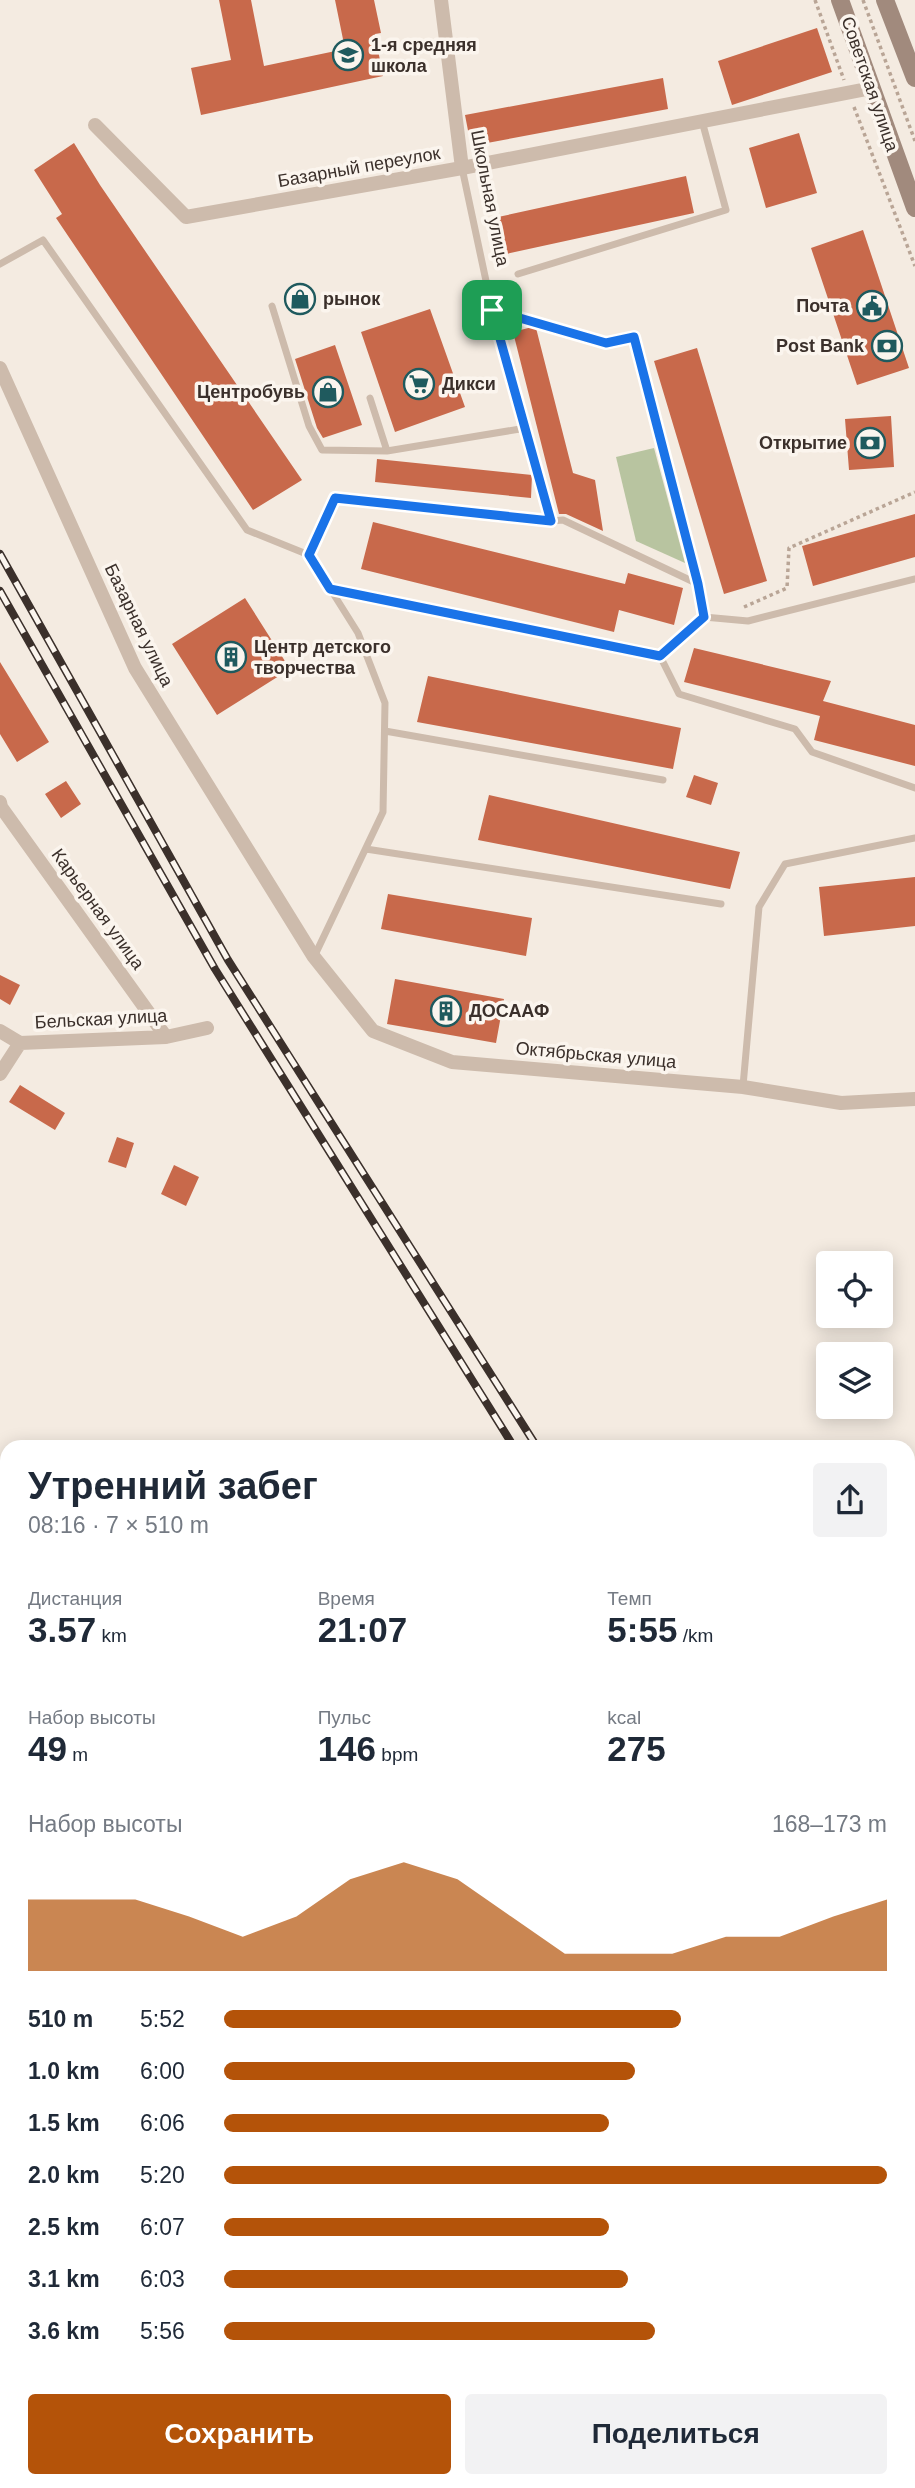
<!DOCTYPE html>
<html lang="ru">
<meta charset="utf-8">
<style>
:root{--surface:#fff;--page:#f2f2f3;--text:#1f2937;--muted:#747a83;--accent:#b45309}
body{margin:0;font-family:Arial,sans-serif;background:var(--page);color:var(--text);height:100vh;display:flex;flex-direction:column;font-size:26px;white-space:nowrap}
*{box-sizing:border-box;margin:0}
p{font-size:23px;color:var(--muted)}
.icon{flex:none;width:38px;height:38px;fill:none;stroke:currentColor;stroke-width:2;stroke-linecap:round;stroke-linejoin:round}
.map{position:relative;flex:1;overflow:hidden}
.sheet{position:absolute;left:0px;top:1440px;width:915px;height:1048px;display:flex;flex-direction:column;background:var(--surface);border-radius:21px 21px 0 0;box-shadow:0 4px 18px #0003}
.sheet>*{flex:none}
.controls{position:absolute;left:816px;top:1251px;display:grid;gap:14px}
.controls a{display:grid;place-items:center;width:77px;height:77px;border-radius:7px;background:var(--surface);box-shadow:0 4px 18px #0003;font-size:35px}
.pin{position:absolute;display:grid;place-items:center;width:60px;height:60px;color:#fff;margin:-30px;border-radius:14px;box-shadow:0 4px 10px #0006}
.round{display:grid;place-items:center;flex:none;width:74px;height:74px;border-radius:7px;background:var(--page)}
.headline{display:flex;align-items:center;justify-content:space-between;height:119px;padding:0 28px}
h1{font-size:38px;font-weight:600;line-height:52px}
.stats{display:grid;grid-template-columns:repeat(3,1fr);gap:10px;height:119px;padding:7px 28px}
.stats div{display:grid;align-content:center}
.stats b{font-size:35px;font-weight:600}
.stats small{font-size:19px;font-weight:400}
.stats p{font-size:19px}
.chart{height:196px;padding:14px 28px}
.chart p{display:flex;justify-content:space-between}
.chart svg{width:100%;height:126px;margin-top:7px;fill:var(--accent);opacity:.7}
.primary-button{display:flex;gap:14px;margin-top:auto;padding:14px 28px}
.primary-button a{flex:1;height:80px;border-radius:7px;background:var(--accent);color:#fff;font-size:28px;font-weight:600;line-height:80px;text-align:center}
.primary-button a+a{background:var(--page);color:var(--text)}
ul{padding:0 28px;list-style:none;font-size:23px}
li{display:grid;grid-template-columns:112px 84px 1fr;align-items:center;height:52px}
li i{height:18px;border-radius:9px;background:var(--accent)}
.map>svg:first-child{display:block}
.green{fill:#b8c4a0}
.water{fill:#7fb0b2}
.building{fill:#c8694b}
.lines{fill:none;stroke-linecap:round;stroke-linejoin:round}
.path{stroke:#b9a596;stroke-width:3.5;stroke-dasharray:3.5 3.5;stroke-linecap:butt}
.lane{stroke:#cdbbac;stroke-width:7}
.street{stroke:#cdbbac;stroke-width:14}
.secondary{stroke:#a18a7d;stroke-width:18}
.rail-casing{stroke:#3b302b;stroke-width:8}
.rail{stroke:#fbf5ee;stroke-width:5;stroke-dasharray:16;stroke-linecap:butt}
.route-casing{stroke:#fff;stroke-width:14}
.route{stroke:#1a73e8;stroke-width:9}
.labels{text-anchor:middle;stroke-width:7;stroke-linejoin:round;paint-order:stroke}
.poi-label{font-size:18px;font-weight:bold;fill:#3b302b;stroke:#fbf5ee;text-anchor:start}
.street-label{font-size:18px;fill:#3b302b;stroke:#fbf5ee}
</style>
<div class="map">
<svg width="915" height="2488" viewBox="0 0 915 2488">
<rect width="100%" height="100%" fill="#f4ebe1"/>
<path class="green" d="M654 448 685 563 636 541 616 457Z"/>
<path class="water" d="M915 1960V2164L908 2169V1969Z
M102 2482H349L329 2488H81Z"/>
<path class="building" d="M219 0H251L264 66 345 49 335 0H374L381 33 375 34 383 76 201 115 191 68 231 60Z
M817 28 832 72 732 105 718 61Z
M663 78 668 109 471 146 465 115Z
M799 133 817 193 766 208 749 148Z
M74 143 100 185 302 480 253 510 56 218 62 214 34 170Z
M686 176 694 213 506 254 498 217Z
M863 230 909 368 857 385 811 248Z
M430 309 465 407 395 432 361 332Z
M532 327 536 328 573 473 595 480 603 531 566 514H559L513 332Z
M335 345 362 425 323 438 317 428 295 359Z
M697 348 767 581 724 594 654 361Z
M891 416 894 467 849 470 845 419Z
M377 459 532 475 531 498 375 482Z
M915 514V557L813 586 802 546Z
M373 522 625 584 628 573 683 588 674 625 619 610 614 632 361 569Z
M245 598 290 669 217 715 172 644Z
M694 648 831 681 823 701 915 725V766L814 740 820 716 684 682Z
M0 662 49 742 17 762 0 734Z
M428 676 681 728 673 769 417 722Z
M694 775 718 783 711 805 686 797Z
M66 781 81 804 61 818 45 794Z
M489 795 740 852 730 889 478 840Z
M915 877V926L824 936 819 887Z
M388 894 532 918 526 956 381 929Z
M0 975 20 985 10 1005 0 999Z
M395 979 504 999 496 1043 387 1024Z
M20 1085 65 1113 55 1130 9 1102Z
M117 1137 134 1143 126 1168 108 1162Z
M174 1165 199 1177 186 1206 161 1194Z"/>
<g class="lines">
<path class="path" d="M815 0 844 80
M863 0 915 141
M854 107 915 266
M744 607 787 588 789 548 915 492"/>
<path class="lane" d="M462 168 492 309 551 521
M0 264 43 240 247 530 309 555
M518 274 726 210 702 121
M272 306 309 426 322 450 387 451
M492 309 606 343 634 337 698 584 704 617 748 621 915 579
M370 398 387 451 526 428
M330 589 660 656
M704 617 660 656 679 694 795 729 812 752 915 788
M385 731 663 780
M366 849 721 904
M314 957 383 812 385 703 358 633 309 555 335 498 551 521 563 520 698 584
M743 1086 759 907 785 864 915 838"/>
<path class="street" d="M441 0 462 168
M95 125 186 217 462 168 872 88
M0 368 135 668 314 957 373 1031 452 1062 743 1087 841 1103 915 1099
M0 802 1 807 166 1037
M0 1031 20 1043 166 1037 207 1028
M0 1074 20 1043"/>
<path class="secondary" d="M840 0 915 208
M885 0 915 78"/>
<g class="rail-casing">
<path id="rail" d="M0 554 228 960 537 1447
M0 591 215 969 514 1447
M908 2058 915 2069
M908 2094 915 2104"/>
</g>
<use href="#rail" class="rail"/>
</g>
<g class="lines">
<g class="route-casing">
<path id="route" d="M492 310 606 343 634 337 698 584 704 617 660 656 330 589 309 555 335 498 551 521Z"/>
</g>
<use href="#route" class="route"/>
</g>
<defs>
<g id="school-ring" transform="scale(1.575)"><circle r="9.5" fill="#fbf5ee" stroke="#1f5a5e" stroke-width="1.5"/><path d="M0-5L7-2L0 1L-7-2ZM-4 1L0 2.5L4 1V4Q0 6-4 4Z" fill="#1f5a5e"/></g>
<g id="shop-ring" transform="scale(1.575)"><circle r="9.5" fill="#fbf5ee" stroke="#1f5a5e" stroke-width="1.5"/><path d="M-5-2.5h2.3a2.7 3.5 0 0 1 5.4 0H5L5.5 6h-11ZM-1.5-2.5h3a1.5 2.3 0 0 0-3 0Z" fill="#1f5a5e"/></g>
<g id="civic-ring" transform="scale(1.575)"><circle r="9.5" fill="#fbf5ee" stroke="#1f5a5e" stroke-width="1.5"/><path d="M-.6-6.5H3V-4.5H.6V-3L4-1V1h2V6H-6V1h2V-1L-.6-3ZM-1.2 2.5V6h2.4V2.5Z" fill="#1f5a5e"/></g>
<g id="bank-ring" transform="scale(1.575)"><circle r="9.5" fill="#fbf5ee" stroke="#1f5a5e" stroke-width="1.5"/><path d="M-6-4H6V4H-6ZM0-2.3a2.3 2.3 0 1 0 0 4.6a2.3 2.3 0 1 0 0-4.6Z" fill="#1f5a5e"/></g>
<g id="supermarket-ring" transform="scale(1.575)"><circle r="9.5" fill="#fbf5ee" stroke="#1f5a5e" stroke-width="1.5"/><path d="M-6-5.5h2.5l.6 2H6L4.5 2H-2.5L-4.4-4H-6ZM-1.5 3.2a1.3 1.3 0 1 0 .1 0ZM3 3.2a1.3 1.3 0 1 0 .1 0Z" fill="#1f5a5e"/></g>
<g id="building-ring" transform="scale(1.575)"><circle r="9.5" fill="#fbf5ee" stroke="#1f5a5e" stroke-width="1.5"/><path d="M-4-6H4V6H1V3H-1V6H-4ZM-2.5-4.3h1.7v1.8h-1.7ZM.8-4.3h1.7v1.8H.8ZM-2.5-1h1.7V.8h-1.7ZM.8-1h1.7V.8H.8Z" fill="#1f5a5e"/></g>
</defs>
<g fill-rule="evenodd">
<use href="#school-ring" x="348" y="55"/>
<use href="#shop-ring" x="300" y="299"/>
<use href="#civic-ring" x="872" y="306"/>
<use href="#bank-ring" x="887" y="346"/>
<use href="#supermarket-ring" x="419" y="384"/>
<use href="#shop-ring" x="328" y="392"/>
<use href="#bank-ring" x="870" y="443"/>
<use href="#building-ring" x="231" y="657"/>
<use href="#building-ring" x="446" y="1011"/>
</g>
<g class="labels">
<g class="poi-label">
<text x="371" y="51">1-я средняя<tspan x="371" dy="21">школа</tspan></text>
<text x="323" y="305">рынок</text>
<text x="849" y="312" text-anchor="end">Почта</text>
<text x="864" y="352" text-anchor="end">Post Bank</text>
<text x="442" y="390">Дикси</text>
<text x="305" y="398" text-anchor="end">Центробувь</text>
<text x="847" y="449" text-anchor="end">Открытие</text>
<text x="254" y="653">Центр детского<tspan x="254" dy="21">творчества</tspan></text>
<text x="469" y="1017">ДОСААФ</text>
</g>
<g class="street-label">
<text transform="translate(870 84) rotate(71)" y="6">Советская улица</text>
<text transform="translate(359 167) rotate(-10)" y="6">Базарный переулок</text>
<text transform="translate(490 198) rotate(79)" y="6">Школьная улица</text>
<text transform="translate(139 625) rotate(64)" y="6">Базарная улица</text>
<text transform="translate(98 909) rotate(54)" y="6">Карьерная улица</text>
<text transform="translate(101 1019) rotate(-3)" y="6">Бельская улица</text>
<text transform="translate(596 1055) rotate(5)" y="6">Октябрьская улица</text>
</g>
</g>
</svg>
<div class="controls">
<a><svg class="icon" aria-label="locate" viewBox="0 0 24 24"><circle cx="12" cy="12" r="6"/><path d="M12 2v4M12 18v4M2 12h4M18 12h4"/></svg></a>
<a><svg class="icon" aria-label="layers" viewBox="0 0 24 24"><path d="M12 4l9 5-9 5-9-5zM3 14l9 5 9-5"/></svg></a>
</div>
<div class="pin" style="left:492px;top:310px;background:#1e9e55"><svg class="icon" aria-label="arrive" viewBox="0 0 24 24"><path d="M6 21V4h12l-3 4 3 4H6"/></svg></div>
<section class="sheet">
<div class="headline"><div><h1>Утренний забег</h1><p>08:16 · 7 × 510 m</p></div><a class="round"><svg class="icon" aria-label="share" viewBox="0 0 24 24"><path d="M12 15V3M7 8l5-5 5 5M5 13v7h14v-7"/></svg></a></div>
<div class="stats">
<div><p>Дистанция</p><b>3.57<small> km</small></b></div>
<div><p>Время</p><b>21:07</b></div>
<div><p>Темп</p><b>5:55<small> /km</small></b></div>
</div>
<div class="stats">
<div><p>Набор высоты</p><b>49<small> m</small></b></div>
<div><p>Пульс</p><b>146<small> bpm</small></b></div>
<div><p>kcal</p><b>275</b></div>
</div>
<div class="chart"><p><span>Набор высоты</span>168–173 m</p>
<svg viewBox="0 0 160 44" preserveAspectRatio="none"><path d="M0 44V19L10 19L20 19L30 25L40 32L50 25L60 12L70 6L80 12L90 25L100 38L110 38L120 38L130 32L140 32L150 25L160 19V44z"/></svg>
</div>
<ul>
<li><b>510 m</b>5:52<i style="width:69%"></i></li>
<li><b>1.0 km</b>6:00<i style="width:62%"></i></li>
<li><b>1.5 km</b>6:06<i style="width:58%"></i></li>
<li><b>2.0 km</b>5:20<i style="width:100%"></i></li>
<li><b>2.5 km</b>6:07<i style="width:58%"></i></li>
<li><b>3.1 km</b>6:03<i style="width:61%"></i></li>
<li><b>3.6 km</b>5:56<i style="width:65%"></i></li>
</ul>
<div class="primary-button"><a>Сохранить</a><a>Поделиться</a></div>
</section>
</div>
